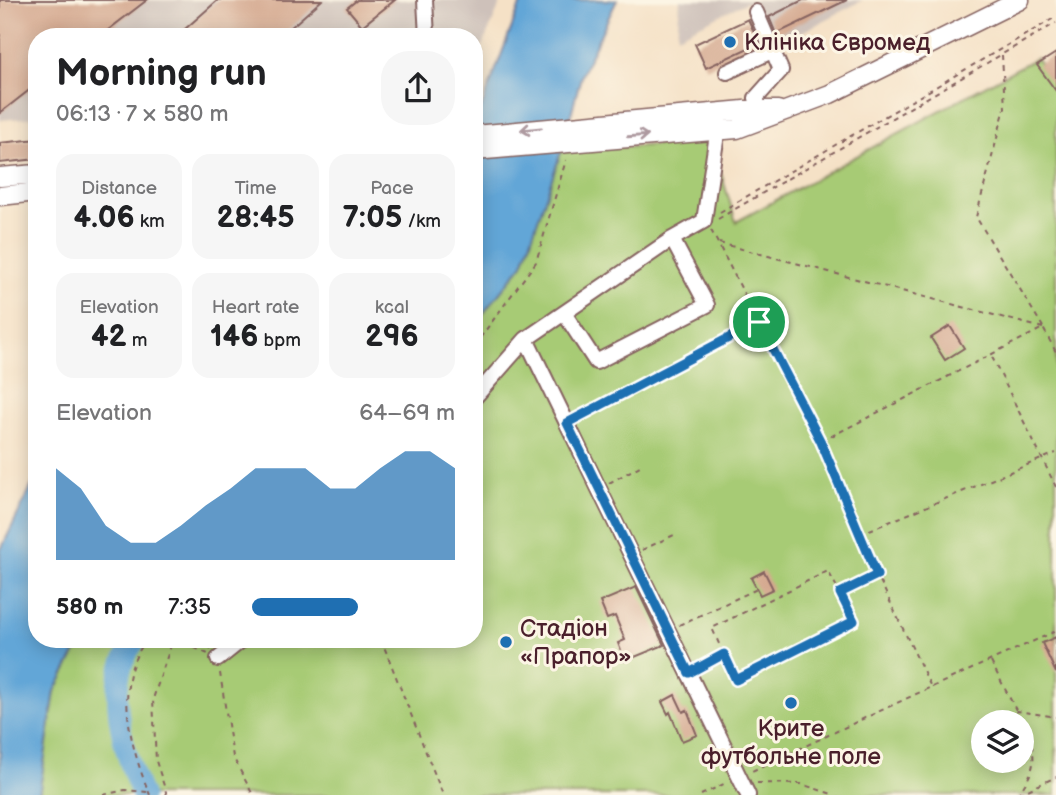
<!DOCTYPE html>
<meta charset="utf-8">
<style>
:root{--surface:#fff;--page:#f6f6f6;--text:#202124;--muted:#757577;--accent:#1f6fb2}
body{margin:0;font-family:"Balsamiq Sans",sans-serif;background:var(--page);color:var(--text);height:100vh;display:flex;flex-direction:column;font-size:26px;white-space:nowrap}
*{box-sizing:border-box;margin:0}
p{font-size:23px;color:var(--muted)}
.icon{flex:none;width:38px;height:38px;fill:none;stroke:currentColor;stroke-width:2;stroke-linecap:round;stroke-linejoin:round}
.map{position:relative;flex:1;overflow:hidden}
.details{position:absolute;left:28px;top:28px;width:455px;height:620px;display:flex;flex-direction:column;background:var(--surface);border-radius:28px;box-shadow:0 4px 18px #0003}
.details>*{flex:none}
.tools{position:absolute;left:971px;top:710px;display:grid;gap:14px}
.tools a{display:grid;place-items:center;width:63px;height:63px;border-radius:50%;background:var(--surface);box-shadow:0 4px 18px #0003;font-size:35px}
.pin{position:absolute;display:grid;place-items:center;width:60px;height:60px;color:#fff;margin:-30px;border:4px solid #fff;border-radius:50%;box-shadow:0 2px 7px #0007}
.round{display:grid;place-items:center;flex:none;width:74px;height:74px;border-radius:28px;background:var(--page)}
.summary{display:flex;align-items:center;justify-content:space-between;height:119px;padding:0 28px}
h1{font-size:38px;font-weight:800;line-height:52px}
.metrics{display:grid;grid-template-columns:repeat(3,1fr);gap:10px;height:119px;padding:7px 28px}
.metrics div{display:grid;align-content:center;border-radius:18px;background:var(--page);text-align:center}
.metrics b{font-size:30px;font-weight:800}
.metrics small{font-size:19px;font-weight:400}
.metrics p{font-size:19px}
.chart{height:196px;padding:14px 28px}
.chart p{display:flex;justify-content:space-between}
.chart svg{width:100%;height:126px;margin-top:7px;fill:var(--accent);opacity:.7}
ul{padding:0 28px;list-style:none;font-size:23px}
li{display:grid;grid-template-columns:112px 84px 1fr;align-items:center;height:52px}
li i{height:18px;border-radius:9px;background:var(--accent)}
.map>svg:first-child{display:block}
.industrial{fill:#cec1ba}
.green{fill:#a7cb75;stroke:#787550;stroke-width:2;fill-rule:evenodd}
.water{fill:#62a6d7;stroke:#566281;stroke-width:2}
.lines{fill:none;stroke-linecap:round;stroke-linejoin:round}
.river{stroke:#62a6d7;stroke-width:21}
.building{fill:#d3a68c}
.minor-casing{stroke:#866361;stroke-width:18}
.major-casing{stroke:#866361;stroke-width:21}
.path{stroke:#866361;stroke-width:2;stroke-dasharray:5 5;stroke-linecap:butt}
.minor{stroke:#fff;stroke-width:14}
.major{stroke:#fff;stroke-width:18}
.oneway{stroke:#ae9aa0}
.route-casing{stroke:#fff;stroke-width:14}
.route{stroke:#1f6fb2;stroke-width:9}
.poi-dot{fill:#1f6fb2;stroke:#fcf5e5;stroke-width:2.5}
.labels{text-anchor:middle;stroke-width:6;stroke-linejoin:round;paint-order:stroke}
.poi-label{font-size:24px;fill:#4a1f2b;stroke:#fcf5e5;text-anchor:start}
</style>
<div class="map">
<svg width="1056" height="795" viewBox="0 0 1056 795">
<rect width="100%" height="100%" fill="#fcf5e5"/>
<filter id="ink" filterUnits="userSpaceOnUse"><feTurbulence type="fractalNoise" baseFrequency=".0143" numOctaves="2"/><feDisplacementMap in="SourceGraphic" scale="14" xChannelSelector="R" yChannelSelector="G"/><feConvolveMatrix kernelMatrix="1 2 1 2 8 2 1 2 1" color-interpolation-filters="sRGB"/></filter>
<filter id="wash" filterUnits="userSpaceOnUse"><feTurbulence type="fractalNoise" baseFrequency=".00686" numOctaves="4" result="noise"/><feDisplacementMap in="SourceGraphic" scale="28" xChannelSelector="R" yChannelSelector="G"/><feGaussianBlur stdDeviation="1.57" result="paint"/><feColorMatrix in="noise" values="0 0 0 0 0 0 0 0 0 0 0 0 0 0 0 0 0 1.4 0 .05"/><feComposite in="paint" operator="in"/></filter>
<g filter="url(#wash)">
<rect width="100%" height="100%" fill="#f5e1c6"/>
<path class="industrial" d="M0 0H502L474 65V37H37V117L0 120Z
M680 0H863L770 49 747 2 677 36Z"/>
<path class="green" d="M1036 58 1056 82V795H39L55 691 83 639H474V325L523 264 561 152 711 141 736 222ZM984 723H1022V761H984Z"/>
<path class="water" d="M522 0H617L582 73 561 152 523 264 474 325V127Z
M37 475V639H83L55 691 39 795H0V551Z"/>
<g class="lines">
<path class="river" d="M137 639C101 680 123 750 142 795"/>
</g>
<g id="blocks">
<path class="building" d="M0 0H147L99 37H37V84L0 113Z
M218 0H322L280 37H176Z
M357 0H395L362 26 347 8Z
M803 0H847L776 34 769 17Z
M748 19 759 43 706 68 695 44Z
M1056 53V91L1037 65Z
M37 139V159L0 163V143Z
M950 326 964 348 945 360 931 338Z
M764 571 773 589 760 595 751 578Z
M636 587 664 645 625 661 618 643 625 640 615 616 607 619 600 602Z
M1056 637V673L1042 643Z
M675 695 683 712 687 710 697 735 682 741 670 712 668 714 662 702Z"/>
</g>
</g>
<g filter="url(#ink)">
<use href="#blocks" fill-opacity="0" stroke="#866361" stroke-width="2"/>
<g class="lines">
<g class="minor-casing">
<path id="minor" d="M425 0 427 37
M756 12 781 70 756 98 760 110
M727 72 774 50
M564 313 596 362 707 305 672 239
M526 339 748 795
M474 398 526 339 672 239 704 221 719 121
M218 659 243 639"/>
</g>
<g class="major-casing">
<path id="major" d="M474 135 744 110H778
M474 151 737 129 830 94 1020 0
M0 177 37 174
M0 196 37 192"/>
</g>
<path class="path" d="M1002 55 1005 108 976 217 1043 327
M720 212 1056 17
M718 219 1056 23
M711 230 821 442 858 535 931 687 752 771
M719 243 1043 328
M474 346 536 262 566 160
M992 357 1056 487
M577 417 758 322
M822 441 1043 328 1056 352
M609 483 640 466
M860 534 1056 453
M642 550 674 535
M679 625 757 589
M148 639C111 679 131 750 150 795
M176 639 208 654
M203 639 211 649
M381 639 443 795
M724 656 736 680 854 621 840 593
M991 662 1016 710
M699 667 724 655 712 628 828 571 840 593 877 575
M220 673 233 757 253 795
M932 687 1056 631
M757 783 801 784 835 795
M1019 794 1056 777
M103 795 125 790 147 792
M167 795 156 761 153 699 173 639
M701 795 728 782
M1017 795C1044 762 1033 745 1017 711L1056 717"/>
<use href="#minor" class="minor"/>
<use href="#major" class="major"/>
</g>
<defs><path id="oneway-shaft" d="M-6 0H5M1.5-3L5.5 0L1.5 3" fill="none" stroke-width="1.6" stroke-linecap="round" stroke-linejoin="round" transform="scale(1.75)"/></defs>
<g class="oneway">
<use href="#oneway-shaft" transform="translate(531 129) rotate(174)"/>
<use href="#oneway-shaft" transform="translate(638 136) rotate(-4)"/>
</g>
</g>
<g class="lines" filter="url(#ink)">
<g class="route-casing">
<path id="route" d="M759 322 821 442 877 575 840 593 854 621 736 680 724 654 689 673 567 423Z"/>
</g>
<use href="#route" class="route"/>
</g>
<g class="poi-dot">
<circle cx="730" cy="42" r="7"/>
<circle cx="506" cy="642" r="7"/>
<circle cx="791" cy="703" r="7"/>
</g>
<g class="labels">
<g class="poi-label">
<text x="744" y="50">Клініка Євромед</text>
<text x="520" y="636">Стадіон<tspan x="520" dy="28">«Прапор»</tspan></text>
<text x="791" y="736" text-anchor="middle">Крите<tspan x="791" dy="28">футбольне поле</tspan></text>
</g>
</g>
</svg>
<div class="tools">
<a><svg class="icon" aria-label="layers" viewBox="0 0 24 24"><path d="M12 4l9 5-9 5-9-5zM3 14l9 5 9-5"/></svg></a>
</div>
<div class="pin" style="left:759px;top:322px;background:#1e9e55"><svg class="icon" aria-label="arrive" viewBox="0 0 24 24"><path d="M6 21V4h12l-3 4 3 4H6"/></svg></div>
<section class="details">
<div class="summary"><div><h1>Morning run</h1><p>06:13 · 7 × 580 m</p></div><a class="round"><svg class="icon" aria-label="share" viewBox="0 0 24 24"><path d="M12 15V3M7 8l5-5 5 5M5 13v7h14v-7"/></svg></a></div>
<div class="metrics">
<div><p>Distance</p><b>4.06<small> km</small></b></div>
<div><p>Time</p><b>28:45</b></div>
<div><p>Pace</p><b>7:05<small> /km</small></b></div>
</div>
<div class="metrics">
<div><p>Elevation</p><b>42<small> m</small></b></div>
<div><p>Heart rate</p><b>146<small> bpm</small></b></div>
<div><p>kcal</p><b>296</b></div>
</div>
<div class="chart"><p><span>Elevation</span>64–69 m</p>
<svg viewBox="0 0 160 44" preserveAspectRatio="none"><path d="M0 44V12L10 19L20 32L30 38L40 38L50 32L60 25L70 19L80 12L90 12L100 12L110 19L120 19L130 12L140 6L150 6L160 12V44z"/></svg>
</div>
<ul>
<li><b>580 m</b>7:35<i style="width:52%"></i></li>
</ul>
</section>
</div>
